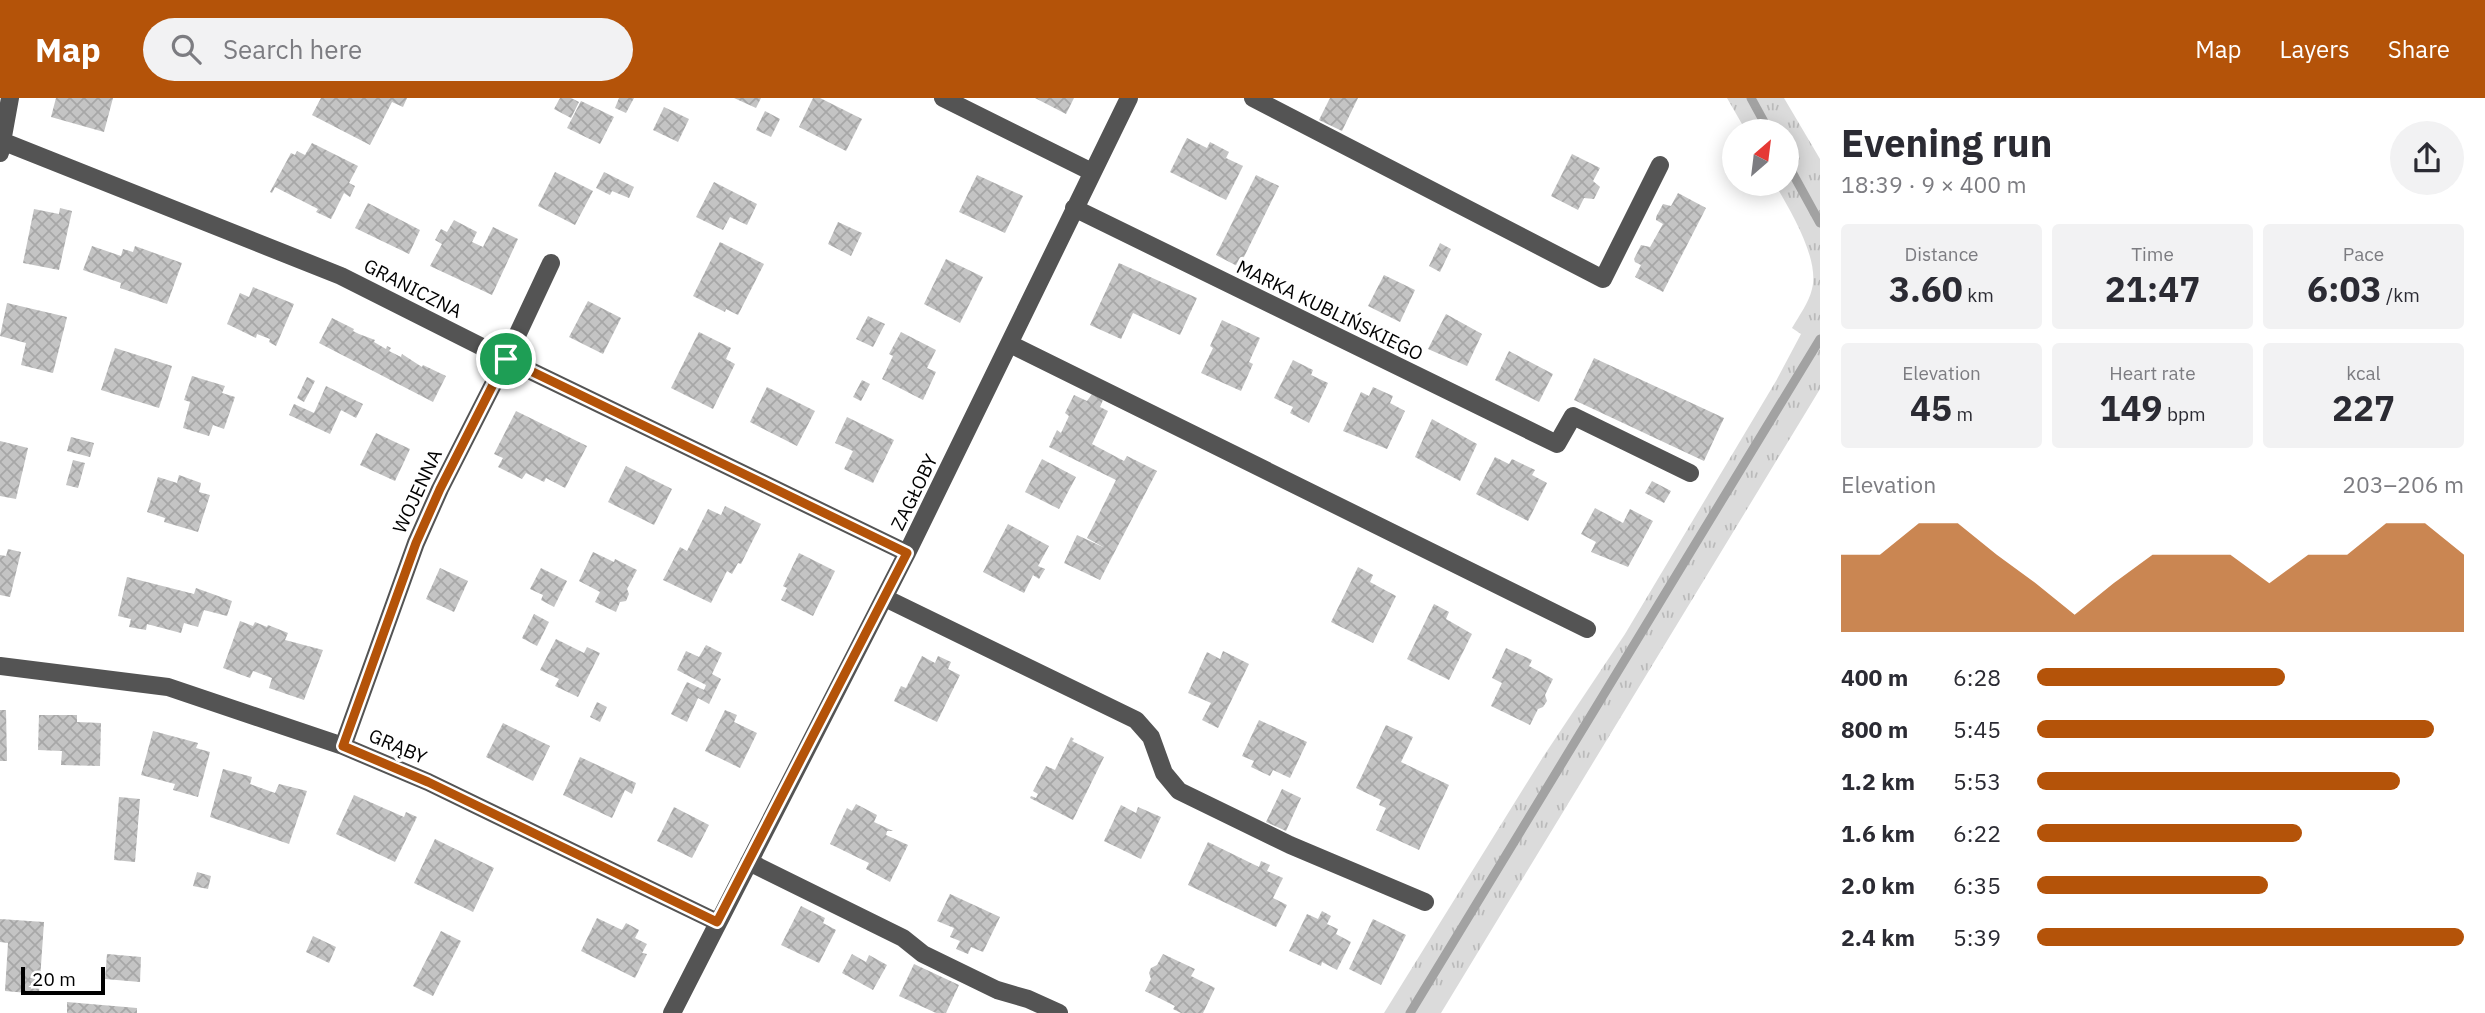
<!DOCTYPE html>
<meta charset="utf-8">
<style>
:root{--surface:#fff;--page:#f2f2f3;--text:#2b2b33;--muted:#7c7c81;--accent:#b45309}
body{margin:0;font-family:"IBM Plex Sans",sans-serif;background:var(--page);color:var(--text);height:100vh;display:flex;flex-direction:column;font-size:26px;white-space:nowrap}
*{box-sizing:border-box;margin:0}
p{font-size:23px;color:var(--muted)}
.icon{flex:none;width:38px;height:38px;fill:none;stroke:currentColor;stroke-width:2;stroke-linecap:round;stroke-linejoin:round}
.map{position:relative;flex:1;overflow:hidden}
.side{display:flex;flex-direction:column;background:var(--surface);width:665px}
.side>*{flex:none}
.needle{width:46px;rotate:28deg}
.buttons{position:absolute;left:1722px;top:21px;display:grid;gap:14px}
.buttons a{display:grid;place-items:center;width:77px;height:77px;border-radius:50%;background:var(--surface);box-shadow:0 4px 18px #0003;font-size:35px}
.scale{position:absolute;left:21px;bottom:18px;width:84px;box-sizing:border-box;padding-left:7px;border:4px solid #000;border-top:0;font-size:19px;line-height:24px;white-space:nowrap;color:#000;-webkit-text-stroke:5px #fff;paint-order:stroke}
.pin{position:absolute;display:grid;place-items:center;width:60px;height:60px;color:#fff;margin:-30px;border:4px solid #fff;border-radius:50%;box-shadow:0 2px 7px #0007}
.round{display:grid;place-items:center;flex:none;width:74px;height:74px;border-radius:37px;background:var(--page)}
.summary{display:flex;align-items:center;justify-content:space-between;height:119px;padding:0 21px}
h1{font-size:38px;font-weight:800;line-height:52px}
.metrics{display:grid;grid-template-columns:repeat(3,1fr);gap:10px;height:119px;padding:7px 21px}
.metrics div{display:grid;align-content:center;border-radius:7px;background:var(--page);text-align:center}
.metrics b{font-size:35px;font-weight:800}
.metrics small{font-size:19px;font-weight:400}
.metrics p{font-size:19px}
.chart{height:196px;padding:14px 21px}
.chart p{display:flex;justify-content:space-between}
.chart svg{width:100%;height:126px;margin-top:7px;fill:var(--accent);opacity:.7}
ul{padding:0 21px;list-style:none;font-size:23px}
li{display:grid;grid-template-columns:112px 84px 1fr;align-items:center;height:52px}
li i{height:18px;border-radius:9px;background:var(--accent)}
header{display:flex;align-items:center;gap:42px;box-sizing:border-box;height:98px;padding:0 35px;background:var(--accent);color:#fff}
header strong{font-size:33px}
nav{display:flex;gap:38px;margin-inline-start:auto;font-size:24px}
.search{width:490px;height:63px;background:var(--page);display:flex;align-items:center;gap:18px;box-sizing:border-box;padding:0 24px;border-radius:38px;color:var(--muted);font-size:26px}
main{display:flex;flex:1;min-height:0}
.map>svg:first-child{display:block}
.grass{fill:url(#grass-tufts)}
.lines{fill:none;stroke-linecap:round;stroke-linejoin:round}
.stream{stroke:#a2a2a2;stroke-width:9}
.building{fill:url(#building-cross-hatch)}
.minor{stroke:#545454;stroke-width:18}
.route-casing{stroke:#fff;stroke-width:14}
.route{stroke:#b45309;stroke-width:9}
.labels{text-anchor:middle;stroke-width:7;stroke-linejoin:round;paint-order:stroke}
.street-label{font-size:19px;fill:#000;stroke:#fff}
</style>
<header>
<strong>Map</strong>
<div class="search"><svg class="icon" aria-label="search" viewBox="0 0 24 24"><circle cx="10" cy="10" r="6"/><path d="M15 15l6 6"/></svg>Search here</div>
<nav><a>Map</a><a>Layers</a><a>Share</a></nav>
</header>
<main>
<div class="map">
<svg width="1820" height="915" viewBox="0 0 1820 915">
<defs>
<pattern id="grass-tufts" width="24" height="20" patternUnits="userSpaceOnUse" patternTransform="scale(1.75)"><rect width="24" height="20" fill="#dbdbdb"/><path d="M3 7l-1-3M5 7V3M7 7l1-3M15 17l-1-3M17 17v-4M19 17l1-3" fill="none" stroke="#bababa"/></pattern>
<pattern id="building-cross-hatch" width="8" height="8" patternUnits="userSpaceOnUse" patternTransform="scale(1.75)"><rect width="8" height="8" fill="#c4c4c4"/><path d="M0 0l8 8M0 8l8-8" fill="none" stroke="#a7a7a7"/></pattern>
</defs>
<rect width="100%" height="100%" fill="#fff"/>
<path class="grass" d="M1727 0H1784L1820 61V291L1441 915H1384L1543 659 1625 536 1776 283 1801 236 1792 230C1799 218 1809 204 1812 191 1820 161 1790 112 1775 86H1787V33H1746Z"/>
<g class="lines">
<path class="stream" d="M1751 0 1769 33
M1787 65 1820 125
M1410 915 1820 241"/>
</g>
<path class="building" d="M56 0H113L104 34 51 19Z
M321 0H407L403 9 392 4 370 47 312 17Z
M560 0H571L579 4 571 20 554 11Z
M619 0H634L626 15 615 10Z
M734 0H761L756 10Z
M813 0H820L862 21 846 53 799 29Z
M1035 0H1074L1066 16Z
M1330 0H1358L1342 33 1319 22Z
M581 3 614 19 600 46 567 30Z
M664 9 689 21 678 44 653 32Z
M765 13 780 21 771 39 756 32Z
M1187 40 1207 50 1210 44 1229 54 1226 60 1243 68 1226 102 1170 74Z
M312 45 358 68 349 85 355 88 350 99 344 95 331 121 316 114 318 111 275 89 272 95 270 94 291 55 295 57 297 53 305 57Z
M1572 56 1600 70 1593 83 1600 89 1594 101 1584 100 1578 112 1551 98Z
M555 74 593 93 575 127 538 108Z
M604 74 634 89 629 100 612 93 610 97 596 90Z
M977 77 1023 98 1005 135 959 114Z
M1256 77 1279 88 1239 169 1216 157Z
M714 84 757 106 747 127 730 119 723 132 696 119Z
M1678 95 1706 110 1663 194 1635 179 1641 167 1635 164 1634 161 1641 147 1650 149 1663 126 1656 122V119L1663 106 1671 108Z
M368 105 420 132 409 156 355 130Z
M60 110 72 113 59 172 23 165 34 111 59 116Z
M454 122 477 134 472 144 483 149 493 129 518 141 492 197 430 168 442 146 435 142 441 131 447 134Z
M838 124 862 135 851 158 828 146Z
M720 144 764 166 738 217 726 211 725 214 693 198Z
M1440 145 1451 151 1440 174 1429 168Z
M92 148 121 158 123 151 133 154 135 148 182 165 167 206 120 190 121 185 83 172Z
M946 161 983 179 960 225 924 206Z
M1119 165 1197 200 1180 237 1133 215 1121 241 1090 227Z
M1384 177 1415 192 1400 224 1368 208Z
M253 189 294 206 276 248 269 244 270 241 257 236 256 240 227 226 240 195 249 199Z
M588 203 621 220 603 256 569 239Z
M7 205 67 219 53 275 21 267 26 245 0 238Z
M1446 216 1482 236 1467 268 1428 251Z
M868 218 885 226 873 249 856 241Z
M332 220 354 231 353 233 359 236 375 242 374 244 386 251 387 248 391 250 389 253 401 259 402 256 422 269 423 267 446 278 433 304 319 245Z
M1222 222 1260 240 1249 264 1253 266 1241 293 1201 275 1213 250 1210 248Z
M699 234 731 250 726 261 735 266 713 311 671 290Z
M901 234 936 252 927 270 936 274 923 302 882 281 893 258 889 256Z
M115 250 172 268 159 310 101 292Z
M1509 253 1553 276 1539 304 1495 282Z
M1594 260 1724 320 1704 363 1574 302Z
M1293 262 1313 272 1311 277 1328 285 1309 325 1290 315 1293 309 1274 300Z
M192 278 225 288 222 295 235 299 224 331 213 327 209 338 183 330 190 304 184 302Z
M307 279 315 283 304 304 297 300Z
M862 282 870 286 861 303 853 299Z
M326 288 363 306 356 320 341 312 330 336 289 317 294 306 314 315Z
M767 289 815 313 797 348 750 324Z
M1373 289 1393 298 1390 305 1405 313 1387 351 1343 333 1361 294 1369 298Z
M1092 296 1103 302 1100 309 1108 313 1092 346 1124 363 1127 358 1157 373 1100 482 1064 465 1077 437 1105 450 1087 440 1116 382 1049 349 1057 332 1061 335 1069 318 1065 315 1074 297 1087 303Z
M516 313 587 348 565 390 546 380 544 384 526 375 522 381 498 369 503 360 494 356Z
M847 319 894 342 873 385 844 371 853 353 835 345Z
M1432 321 1477 346 1460 383 1415 359Z
M376 335 410 351 395 383 360 367Z
M71 339 94 345 90 359 67 353Z
M0 343 28 350 16 401 0 398Z
M1495 359 1509 366 1512 361 1535 372 1532 377 1547 385 1528 423 1476 396Z
M1042 361 1076 379 1059 411 1025 394Z
M73 362 85 365 78 390 66 387Z
M626 368 672 391 654 427 608 404Z
M179 377 201 385 199 394 210 397 198 434 164 424 165 420 147 414 158 379 177 385Z
M1652 383 1671 393 1664 405 1645 395Z
M725 408 761 426 741 466 738 465 732 476 727 473 711 505 663 482 680 449 687 453 708 411 721 417Z
M1595 410 1623 425 1630 411 1653 423 1628 469 1591 454 1596 444 1581 436Z
M1008 426 1049 448 1038 468 1045 471 1039 481 1033 477 1024 495 983 474Z
M8 451 21 454 10 499 0 497V457L6 458Z
M593 454 614 464 615 461 637 472 627 491 629 496 626 503 620 504 616 514 595 504 600 494 579 483Z
M799 455 835 473 813 518 781 502 787 490 783 488Z
M1358 469 1373 477 1370 484 1396 498 1373 545 1331 524Z
M440 470 468 483 454 514 426 501Z
M541 470 567 483 554 509 541 502 543 497 530 491Z
M127 479 194 496 196 490 232 503 227 518 204 512 198 529 184 525 181 535 147 526 146 532 129 529 131 521 118 518Z
M1434 506 1449 514 1446 521 1472 536 1449 582 1407 561Z
M534 516 549 524 537 548 522 540Z
M240 523 253 528 255 524 267 529 268 527 288 535 285 542 323 552 304 602 269 590 272 580 253 573 250 580 223 570Z
M556 541 584 555 587 549 600 555 578 599 555 588 559 581 540 572Z
M706 547 722 555 712 576 721 581 709 606 698 600 687 624 671 616 687 584 704 592 706 587 677 572 686 553 699 559Z
M1506 550 1532 562 1529 568 1553 581 1545 597 1547 603 1543 609 1538 611 1530 627 1491 608 1502 585 1492 580Z
M1223 553 1249 566 1218 630 1202 622 1211 605 1188 595 1207 554 1220 561Z
M922 558 935 565 938 558 951 564 948 571 960 577 937 624 894 603 901 588 906 590Z
M597 604 607 609 600 624 590 619Z
M0 612H6L7 663H0Z
M725 612 737 617 734 624 757 635 740 670 705 653Z
M39 617H77V624L101 625 100 668 61 667 62 653 38 652Z
M1259 622 1307 644 1290 680 1273 672 1270 678 1251 669 1254 663 1242 658Z
M503 625 550 648 533 683 486 659Z
M1386 627 1413 639 1401 664 1449 687 1419 752 1376 732 1386 710 1379 707 1381 702 1356 690Z
M153 633 198 645 196 650 210 654 198 699 173 692 175 686 141 677Z
M1071 639 1074 641 1072 643 1104 659 1073 722 1030 700 1031 698 1036 700 1038 696 1033 693 1046 668 1055 672Z
M580 659 636 685 632 696 625 692 612 720 563 697Z
M223 671 252 679 250 686 275 695 279 686 307 693 289 746 210 719Z
M1282 691 1301 700 1286 733 1266 724Z
M354 697 404 719 406 714 417 719 395 764 336 736Z
M119 699 140 701 135 764 114 762Z
M856 706 877 717 874 724 893 733H887L886 737 908 747 890 784 866 771 869 765 830 746 847 710 852 713Z
M1121 707 1136 715 1138 709 1161 719 1141 761 1104 743Z
M674 709 709 727 692 760 657 743Z
M435 741 494 770 473 814 414 785Z
M1208 744 1259 769 1261 763 1270 767 1267 773 1283 780 1273 800 1287 807 1276 829 1188 787Z
M197 774 211 778 208 791 193 788Z
M950 796 1000 819 983 854 971 849 968 856 956 851 960 843 950 839 954 830 937 823Z
M801 808 825 820 823 825 836 832 819 865 781 847Z
M1322 813 1331 818 1327 826 1338 831 1336 836 1351 844 1337 872 1322 864 1321 868 1289 853 1307 816 1318 821Z
M597 820 622 832 626 825 639 832 635 840 647 846 642 855 647 856 635 880 581 853Z
M0 821 44 824 39 896 5 893 8 845 0 844Z
M1373 821 1406 837 1381 887 1349 871Z
M441 833 461 843 433 898 413 888Z
M313 838 336 849 329 865 306 854Z
M107 856 141 859 140 884 105 881Z
M852 856 866 864 869 857 887 867 873 892 842 875Z
M1163 856 1195 871 1191 878 1215 890 1203 915H1181L1173 911 1175 908 1145 893 1151 881 1149 875 1151 870 1157 867Z
M914 866 959 887 946 915H936L899 898Z
M67 904 137 910V915H67Z"/>
<g class="lines">
<path class="minor" d="M943 0 1092 74
M1253 0 1603 181 1660 67
M2 43 341 178 506 261 907 455
M0 55 10 0
M1074 110 1557 346 1573 318 1690 375
M1010 246 1587 531
M885 500 1136 622 1151 639 1164 675 1179 693 1290 747 1425 804
M0 568 168 589 343 648 428 684 717 824
M343 648 416 445 440 391 506 261 551 165
M749 764 903 840 923 856 997 892 1028 901 1059 915
M672 915 907 455 1129 0"/>
</g>
<g class="lines">
<g class="route-casing">
<path id="route" d="M506 261 907 455 717 824 428 684 343 648 416 445 440 391Z"/>
</g>
<use href="#route" class="route"/>
</g>
<g class="labels">
<g class="street-label">
<text transform="translate(413 190) rotate(27)" y="7">GRANICZNA</text>
<text transform="translate(1330 212) rotate(26)" y="7">MARKA KUBLIŃSKIEGO</text>
<text transform="translate(417 393) rotate(-65)" y="7">WOJENNA</text>
<text transform="translate(914 394) rotate(-64)" y="7">ZAGŁOBY</text>
<text transform="translate(398 648) rotate(23)" y="7">GRĄBY</text>
</g>
</g>
</svg>
<div class="buttons">
<a><svg class="needle" viewBox="-14 -14 28 28"><path d="M0-13l5 13h-10z" fill="#e53935"/><path d="M0 13l5-13h-10z" fill="#7c7c81"/></svg></a>
</div>
<div class="scale">20 m</div>
<div class="pin" style="left:506px;top:261px;background:#1e9e55"><svg class="icon" aria-label="arrive" viewBox="0 0 24 24"><path d="M6 21V4h12l-3 4 3 4H6"/></svg></div>
</div>
<section class="side">
<div class="summary"><div><h1>Evening run</h1><p>18:39 · 9 × 400 m</p></div><a class="round"><svg class="icon" aria-label="share" viewBox="0 0 24 24"><path d="M12 15V3M7 8l5-5 5 5M5 13v7h14v-7"/></svg></a></div>
<div class="metrics">
<div><p>Distance</p><b>3.60<small> km</small></b></div>
<div><p>Time</p><b>21:47</b></div>
<div><p>Pace</p><b>6:03<small> /km</small></b></div>
</div>
<div class="metrics">
<div><p>Elevation</p><b>45<small> m</small></b></div>
<div><p>Heart rate</p><b>149<small> bpm</small></b></div>
<div><p>kcal</p><b>227</b></div>
</div>
<div class="chart"><p><span>Elevation</span>203–206 m</p>
<svg viewBox="0 0 160 44" preserveAspectRatio="none"><path d="M0 44V17L10 17L20 6L30 6L40 17L50 27L60 38L70 27L80 17L90 17L100 17L110 27L120 17L130 17L140 6L150 6L160 17V44z"/></svg>
</div>
<ul>
<li><b>400 m</b>6:28<i style="width:58%"></i></li>
<li><b>800 m</b>5:45<i style="width:93%"></i></li>
<li><b>1.2 km</b>5:53<i style="width:85%"></i></li>
<li><b>1.6 km</b>6:22<i style="width:62%"></i></li>
<li><b>2.0 km</b>6:35<i style="width:54%"></i></li>
<li><b>2.4 km</b>5:39<i style="width:100%"></i></li>
</ul>
</section>
</main>
